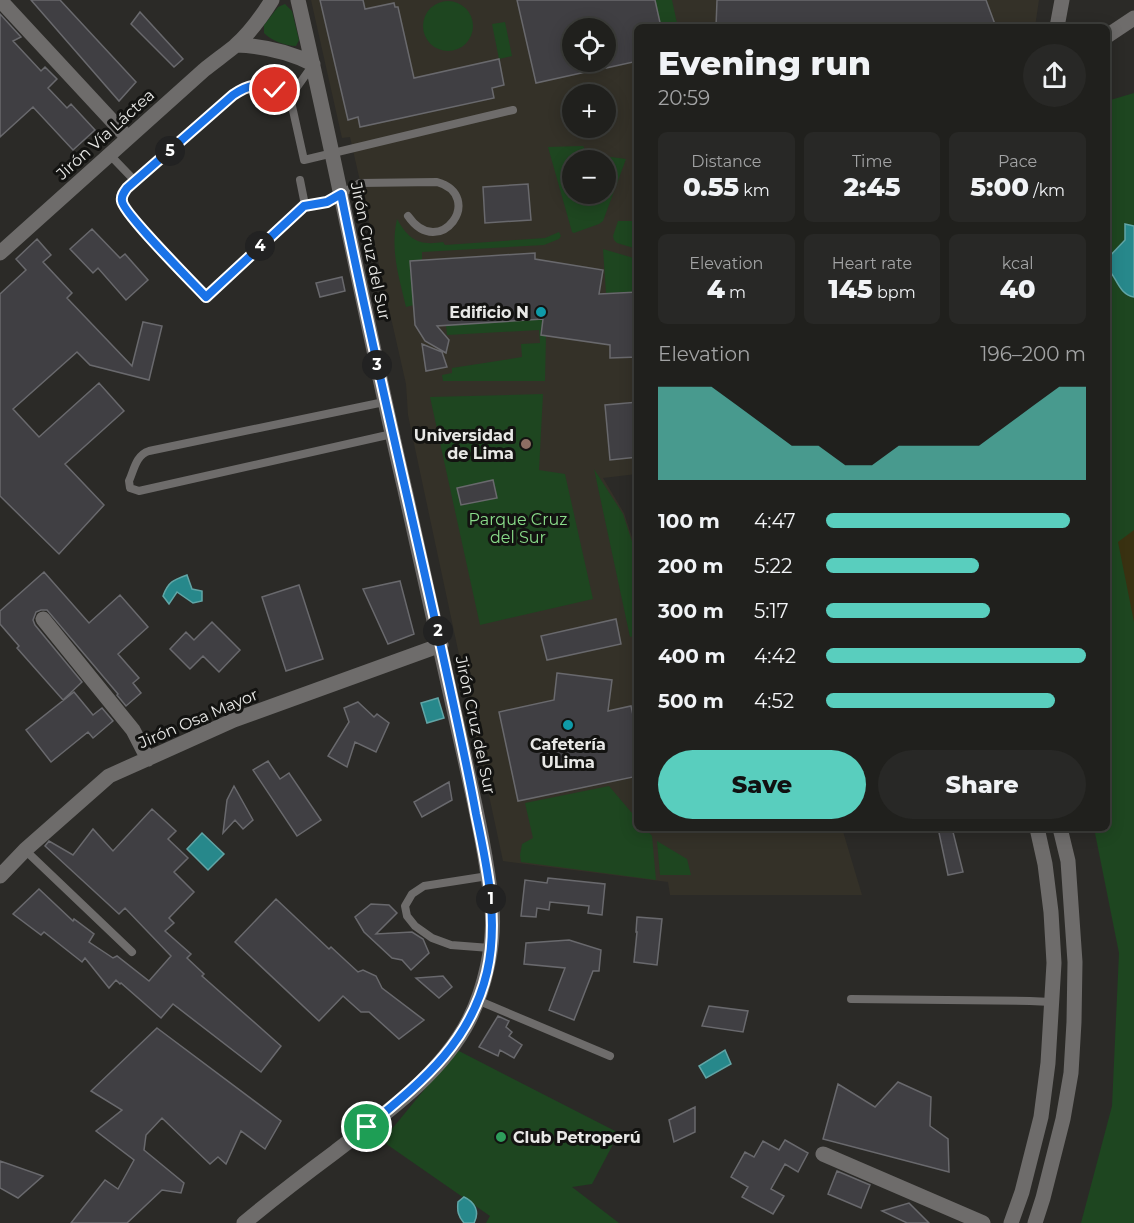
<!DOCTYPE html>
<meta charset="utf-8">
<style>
:root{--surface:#20201d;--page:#282826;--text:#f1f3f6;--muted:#a2a3a4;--line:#3d3e3b;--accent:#59cebe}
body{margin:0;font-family:Montserrat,sans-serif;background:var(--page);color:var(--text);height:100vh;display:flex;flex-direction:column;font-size:22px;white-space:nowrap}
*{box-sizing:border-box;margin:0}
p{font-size:20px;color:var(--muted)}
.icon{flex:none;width:33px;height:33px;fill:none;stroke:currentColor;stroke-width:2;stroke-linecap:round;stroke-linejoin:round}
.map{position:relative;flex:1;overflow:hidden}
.details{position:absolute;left:634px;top:24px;width:476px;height:807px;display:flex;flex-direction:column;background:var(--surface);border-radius:9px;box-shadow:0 3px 15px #0003,0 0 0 2px var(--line)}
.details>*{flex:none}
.tools{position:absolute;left:562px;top:18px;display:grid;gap:12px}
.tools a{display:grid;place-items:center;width:54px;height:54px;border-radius:50%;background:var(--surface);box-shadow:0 3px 15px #0003,0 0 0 2px var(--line);font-size:30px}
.pin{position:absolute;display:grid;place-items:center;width:51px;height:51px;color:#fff;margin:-26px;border:3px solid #fff;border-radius:50%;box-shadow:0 2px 6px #0007}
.km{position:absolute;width:30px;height:30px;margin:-15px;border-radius:50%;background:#222;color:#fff;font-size:16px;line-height:30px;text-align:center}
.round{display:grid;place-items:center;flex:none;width:63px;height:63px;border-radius:32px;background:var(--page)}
.overview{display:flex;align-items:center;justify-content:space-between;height:102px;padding:0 24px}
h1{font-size:33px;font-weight:800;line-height:45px}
.metrics{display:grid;grid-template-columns:repeat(3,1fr);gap:9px;height:102px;padding:6px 24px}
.metrics div{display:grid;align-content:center;border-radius:9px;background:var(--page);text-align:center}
.metrics b{font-size:26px;font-weight:800}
.metrics small{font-size:16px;font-weight:400}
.metrics p{font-size:16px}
.chart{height:168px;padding:12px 24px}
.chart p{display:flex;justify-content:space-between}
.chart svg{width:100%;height:108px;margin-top:6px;fill:var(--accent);opacity:.7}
.button{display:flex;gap:12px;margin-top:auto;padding:12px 24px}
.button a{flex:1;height:69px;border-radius:36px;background:var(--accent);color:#111;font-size:24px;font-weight:800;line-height:69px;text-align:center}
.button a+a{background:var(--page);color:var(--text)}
ul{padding:0 24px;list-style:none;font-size:20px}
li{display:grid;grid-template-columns:96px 72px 1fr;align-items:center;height:45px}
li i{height:15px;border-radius:8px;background:var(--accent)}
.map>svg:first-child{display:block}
.built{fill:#343128;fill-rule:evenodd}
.green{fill:#1e4620;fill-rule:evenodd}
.sand{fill:#393111}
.water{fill:#27888b;stroke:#61a5a6;stroke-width:1.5}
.building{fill:#403f43;stroke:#69696d;stroke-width:1.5}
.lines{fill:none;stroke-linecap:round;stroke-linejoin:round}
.service{stroke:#6e6c6b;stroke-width:8}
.minor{stroke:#6e6c6b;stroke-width:15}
.tertiary{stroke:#6e6c6b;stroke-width:15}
.route-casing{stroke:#fff;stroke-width:12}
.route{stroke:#1a73e8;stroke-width:8}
.culture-dot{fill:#0f9aa8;stroke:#131311;stroke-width:2}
.education-dot{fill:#8d6e63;stroke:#131311;stroke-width:2}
.leisure-dot{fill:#2e9e5b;stroke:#131311;stroke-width:2}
.labels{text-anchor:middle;stroke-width:6;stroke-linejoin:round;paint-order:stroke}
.street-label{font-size:16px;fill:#e8e8e6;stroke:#131311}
.poi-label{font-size:16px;font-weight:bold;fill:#e8e8e6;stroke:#131311;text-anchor:end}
.park-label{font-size:16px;fill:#8adc8a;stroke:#131311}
</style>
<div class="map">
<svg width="1134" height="1223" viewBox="0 0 1134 1223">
<rect width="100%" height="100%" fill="#2b2a27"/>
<path class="built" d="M311 0H1039L1035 27H638L637 474 603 478 624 513 637 553 638 828H842L862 895H670L668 882 503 861 413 439 408 415 406 384 350 137 342 138ZM573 28H606V62H573ZM573 94H606V128H573ZM573 160H606V194H573Z"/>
<path class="green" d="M655 0H672L677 23 661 27Z
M423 26a25 25 0 1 1 50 0a25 25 0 1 1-50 0Z
M285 4 292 11 299 40 296 46C286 46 270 40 264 33V25L278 7Z
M505 22 512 56 499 59 492 24Z
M1134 93V1223H1081L1112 1106 1119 953 1094 828H1107V101Z
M583 146 588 154 626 159 603 221 599 224 574 233 572 232 548 147ZM573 160H606V194H573Z
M397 219C409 240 419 246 443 242L445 245 545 238 559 232 561 236 559 239 544 245 422 252V260L414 305 406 307C399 277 390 250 397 219Z
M618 221H637V249L617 243 614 240 613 236Z
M603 249 637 259V292L606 293Z
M543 319 541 334 546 335 545 381H443L442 375 452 373V368L522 357 521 344 540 343 539 330 447 335 446 325Z
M543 394 539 470 565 474 593 599 480 625 430 397Z
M594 469 623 514 638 560 637 635 630 637Z
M609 786 637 819 638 828H645L652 836 656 880 521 862 520 855 522 844 533 838 525 803Z
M657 841 687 859 691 875H660Z
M457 1050 619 1133 592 1184 572 1187 619 1223H486L490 1216 382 1141Z"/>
<path class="sand" d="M1134 530V622L1118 542Z"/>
<path class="water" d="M1125 224 1134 226V297C1118 294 1117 277 1107 268V259L1125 240Z
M187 575 192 589 202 591V601L193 603 177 592 169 604 163 596C168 582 173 580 187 575Z
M438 698 444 718 427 723 421 703Z
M202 833 224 854 208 870 187 849Z
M725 1050 731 1064 706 1078 699 1066Z
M464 1197C475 1202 480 1212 474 1223H464C458 1216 457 1211 458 1202Z"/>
<path class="building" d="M31 0H60L136 82 119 101Z
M320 0H363L365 9 394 3 395 7H398L414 78 499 59 504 85 492 88 494 98 360 127 358 117 348 120Z
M517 0H655L661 27H638V61L606 68V28H573V62H603L604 68 536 83Z
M717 0H986L996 27H716Z
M140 12 183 59 174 67 131 24Z
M0 14 21 37 13 41 41 71 45 67 57 79 48 88 67 108 71 104 95 130 73 150 33 107 0 137Z
M528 184 531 220 485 223 483 187Z
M92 229 120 258 125 254 148 280 126 300 98 268 93 273 70 249Z
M37 239 51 255 43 262 72 293 67 298 132 366 143 322 162 326 149 380 90 365 77 352 13 409 39 437 99 383 124 411 65 464 104 505 59 554 0 496V294L26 270 16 259Z
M535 253V259L603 270 599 294 638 292V357L610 358V345L541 335 543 319 437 326 449 340 446 353 425 341 415 325 410 261Z
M342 277 345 291 320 297 316 283Z
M422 344 442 352 447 367 426 371Z
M638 402V457L610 460 605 405Z
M493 480 497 498 461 505 457 488Z
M44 572 89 623 120 595 148 627 118 654 139 678 133 683 141 693 126 706 117 695 118 694 47 610H41L36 612 33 620 35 625 82 682 63 700 17 648 19 646 0 624V611Z
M400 581 414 634 388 644 363 589Z
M299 585 323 659 286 671 262 597Z
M616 619 621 644 547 660 541 636Z
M212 622 240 650 219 672 203 656 190 669 170 649 186 632 194 640Z
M557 673 612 680 608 711 631 706 638 738V776L518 801 499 712 554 700Z
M74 692 93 715 102 708 113 721 93 738 88 732 51 762 26 730Z
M358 702 374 717 377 714 389 723 376 752 355 742 347 767 328 756 349 722 344 708Z
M268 761 280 779 289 773 321 820 297 836 253 770Z
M449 782 452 800 422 817 414 802Z
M234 786 253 820 243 829 235 820 223 833 227 800Z
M152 809 176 831 168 839 188 858 174 872 194 892 169 918 174 923 165 931 191 954 187 958 204 974 202 976 281 1046 261 1072 173 1004 161 1018 121 983 120 984 116 980 109 988 85 958 82 962 44 932 41 935 13 914 39 889 73 921 74 919 94 934 89 942 113 958 117 956 149 981 171 956 125 908 119 914 45 846 49 841 73 855 93 829 113 851Z
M938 828H952L963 872 948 875Z
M548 878 605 884 602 915 588 913 589 906 550 902 549 910 537 908 536 917 521 916 525 880 547 883Z
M276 899 329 949 331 947 358 972 363 970 376 976 382 988 424 1020 399 1039 369 1012H361L343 996 319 1021 235 942Z
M371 904 389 905 397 913 376 934 412 932 423 939 429 953 411 970 402 960 392 958 364 932 355 917Z
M637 917 662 919 657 965 634 962 637 932H636Z
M569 940 601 950 599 971H593L574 1020 549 1010 565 968 524 964 526 943Z
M443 976 452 987 439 998 416 978Z
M709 1006 748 1011 743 1032 702 1026Z
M498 1016 509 1021 506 1027 512 1032 509 1036 522 1045 514 1058 500 1050 498 1056 479 1047Z
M157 1028 281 1121 265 1149 241 1131 226 1164 218 1157 210 1164 162 1118 146 1135 144 1150 184 1183 181 1193 162 1190 127 1223H71L105 1180 118 1189 134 1160 96 1131 122 1110 91 1091Z
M898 1082 931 1097 930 1126 948 1139 949 1172 823 1139 838 1084 875 1107Z
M695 1107V1132L674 1142 669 1120Z
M785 1140 808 1153 798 1172 785 1164 771 1189 784 1196 773 1214 742 1197 748 1187 731 1177 745 1152 754 1157 763 1141 779 1150Z
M0 1161 43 1176 18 1198 0 1188Z
M837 1171 870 1185 861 1208 828 1194Z
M909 1203 929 1223H907L882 1211Z"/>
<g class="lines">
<path class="service" d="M312 66 290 97 304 160 513 110
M275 90C257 82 248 85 233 95L127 188C124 192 121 196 122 201 123 213 193 283 206 297L305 205 300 180
M109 154 135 181
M305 205 327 202 360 183 437 182C486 196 440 262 408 216
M384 402 149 451C136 455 134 470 129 481L130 488 139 491 392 434
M25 850 132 952
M488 876 424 886 412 894 405 906 407 916 415 926 432 938 451 945 490 948
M851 999 1030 1001 1051 1002
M477 1000 610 1056"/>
<path class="minor" d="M0 0 128 138
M236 45C264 46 288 51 313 64
M0 253 204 70C214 62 225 54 235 46 250 33 262 16 272 0
M43 619 133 730 148 759
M0 876 25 850 109 776 234 720 441 645
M823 1154 983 1223
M244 1223C274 1198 304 1175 335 1152 383 1115 441 1075 469 1020 485 988 495 944 492 908 487 856 475 805 464 755 445 666 425 578 405 490 367 327 336 163 298 0"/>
<path class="tertiary" d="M1057 27 1062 0
M1107 36 1134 18
M1011 1223 1022 1192 1041 1117 1048 1063 1054 963 1051 912 1045 864 1037 828
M1035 1223 1043 1198 1063 1119 1071 1073 1074 1022 1075 962 1068 861 1060 828"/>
</g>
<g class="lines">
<g class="route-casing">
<path id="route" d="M275 90C258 82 248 85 233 95L127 188C124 192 121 196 122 201 123 213 193 283 206 297L304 206 327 202 341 194C376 369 419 542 456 716 463 749 470 781 476 814 487 866 499 920 487 972 470 1044 421 1082 367 1127"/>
</g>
<use href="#route" class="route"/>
</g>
<g class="culture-dot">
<circle cx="541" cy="312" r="6"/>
<circle cx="568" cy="725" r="6"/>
</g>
<circle class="education-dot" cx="526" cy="444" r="6"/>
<circle class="leisure-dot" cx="501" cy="1137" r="6"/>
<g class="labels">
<g class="street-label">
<text transform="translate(105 134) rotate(-42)" y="6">Jirón Vía Láctea</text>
<text transform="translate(371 251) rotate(78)" y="6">Jirón Cruz del Sur</text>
<text transform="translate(198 718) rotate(-23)" y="6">Jirón Osa Mayor</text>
<text transform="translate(476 725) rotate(78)" y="6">Jirón Cruz del Sur</text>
</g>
<g class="poi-label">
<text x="529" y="318">Edificio N</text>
<text x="514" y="441">Universidad<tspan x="514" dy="18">de Lima</tspan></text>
<text x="568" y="750" text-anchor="middle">Cafetería<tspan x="568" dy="18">ULima</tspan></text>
<text x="513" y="1143" text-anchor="start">Club Petroperú</text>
</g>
<g class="park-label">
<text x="518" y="525">Parque Cruz<tspan x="518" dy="18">del Sur</tspan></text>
</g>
</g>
</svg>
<div class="tools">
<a><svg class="icon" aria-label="locate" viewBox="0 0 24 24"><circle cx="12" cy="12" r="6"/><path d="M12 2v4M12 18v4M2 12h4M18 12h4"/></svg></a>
<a>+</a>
<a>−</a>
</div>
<div class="pin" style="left:367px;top:1127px;background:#1e9e55"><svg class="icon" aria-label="arrive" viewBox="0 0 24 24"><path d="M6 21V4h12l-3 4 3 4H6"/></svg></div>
<div class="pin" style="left:275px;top:90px;background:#d93025"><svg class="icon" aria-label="check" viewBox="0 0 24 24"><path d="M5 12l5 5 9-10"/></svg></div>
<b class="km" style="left:491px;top:899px">1</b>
<b class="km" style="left:438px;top:631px">2</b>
<b class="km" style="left:377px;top:365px">3</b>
<b class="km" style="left:260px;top:246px">4</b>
<b class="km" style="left:170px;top:151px">5</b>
<section class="details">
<div class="overview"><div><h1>Evening run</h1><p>20:59</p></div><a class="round"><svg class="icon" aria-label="share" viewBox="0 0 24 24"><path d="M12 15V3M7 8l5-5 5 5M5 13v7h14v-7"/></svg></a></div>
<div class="metrics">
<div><p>Distance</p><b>0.55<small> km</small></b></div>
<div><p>Time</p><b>2:45</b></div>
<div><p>Pace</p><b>5:00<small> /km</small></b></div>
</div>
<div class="metrics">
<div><p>Elevation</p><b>4<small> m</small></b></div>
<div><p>Heart rate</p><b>145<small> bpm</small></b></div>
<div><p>kcal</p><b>40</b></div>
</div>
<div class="chart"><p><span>Elevation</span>196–200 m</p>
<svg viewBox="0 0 160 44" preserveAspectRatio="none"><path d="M0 44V6L10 6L20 6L30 14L40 22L50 30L60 30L70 38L80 38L90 30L100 30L110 30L120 30L130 22L140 14L150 6L160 6V44z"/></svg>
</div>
<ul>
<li><b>100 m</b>4:47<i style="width:94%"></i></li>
<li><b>200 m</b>5:22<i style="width:59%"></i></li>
<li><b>300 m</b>5:17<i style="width:63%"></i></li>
<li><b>400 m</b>4:42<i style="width:100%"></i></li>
<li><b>500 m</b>4:52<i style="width:88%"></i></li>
</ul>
<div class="button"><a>Save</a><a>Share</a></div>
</section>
</div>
